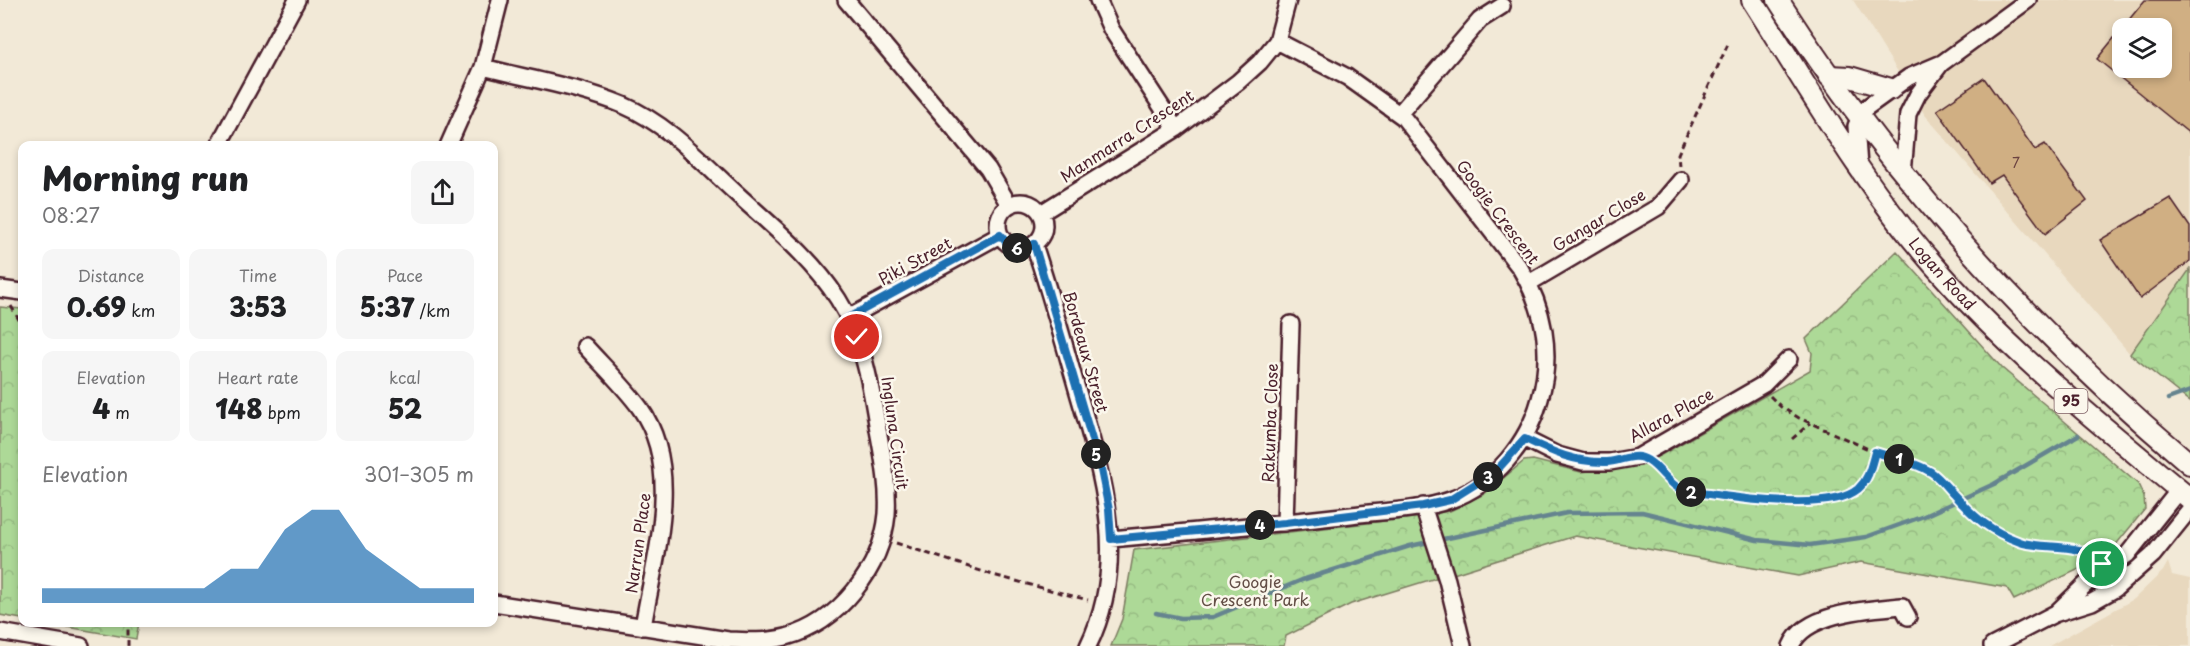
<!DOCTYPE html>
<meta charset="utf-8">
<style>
:root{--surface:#fff;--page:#f6f6f6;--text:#202124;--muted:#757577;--accent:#1f6fb2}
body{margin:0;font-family:"Playpen Sans",sans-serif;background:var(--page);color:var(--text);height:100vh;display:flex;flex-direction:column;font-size:22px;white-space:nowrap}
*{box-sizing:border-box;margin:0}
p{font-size:20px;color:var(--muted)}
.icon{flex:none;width:33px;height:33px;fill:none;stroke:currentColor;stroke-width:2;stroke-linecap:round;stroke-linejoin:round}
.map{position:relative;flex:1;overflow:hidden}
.details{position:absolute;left:18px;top:141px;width:480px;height:486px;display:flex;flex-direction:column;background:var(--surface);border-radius:12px;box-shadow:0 3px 9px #0003}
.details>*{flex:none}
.buttons{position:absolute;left:2112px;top:18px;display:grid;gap:12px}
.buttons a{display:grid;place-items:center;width:60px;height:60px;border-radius:12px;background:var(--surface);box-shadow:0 3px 9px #0003;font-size:30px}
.pin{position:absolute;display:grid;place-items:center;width:51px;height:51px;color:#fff;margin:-26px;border:3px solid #fff;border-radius:50%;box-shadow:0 2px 6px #0007}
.km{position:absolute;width:30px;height:30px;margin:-15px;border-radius:50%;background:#222;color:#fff;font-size:16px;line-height:30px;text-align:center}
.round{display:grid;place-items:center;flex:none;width:63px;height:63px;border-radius:12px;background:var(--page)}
.head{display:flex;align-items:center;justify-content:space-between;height:102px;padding:0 24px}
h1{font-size:33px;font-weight:800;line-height:45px}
.stats{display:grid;grid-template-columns:repeat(3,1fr);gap:9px;height:102px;padding:6px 24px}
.stats div{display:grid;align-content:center;border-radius:12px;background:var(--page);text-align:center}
.stats b{font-size:26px;font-weight:800}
.stats small{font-size:16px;font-weight:400}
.stats p{font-size:16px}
.chart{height:168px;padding:12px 24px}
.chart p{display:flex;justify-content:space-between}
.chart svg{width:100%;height:108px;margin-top:6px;fill:var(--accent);opacity:.7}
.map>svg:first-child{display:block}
.built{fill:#e8d8be;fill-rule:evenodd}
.park{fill:url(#park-crowns);stroke:#7c7c61;stroke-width:1.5}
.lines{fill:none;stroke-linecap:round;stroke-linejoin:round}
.stream{stroke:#65848f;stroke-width:4.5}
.building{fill:#d0af83;stroke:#4a1f2b;stroke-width:1.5;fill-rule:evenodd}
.minor-casing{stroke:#4a1f2b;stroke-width:20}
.major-casing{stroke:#4a1f2b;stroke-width:24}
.path{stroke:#4a1f2b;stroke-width:3;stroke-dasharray:6 4.5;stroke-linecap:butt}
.minor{stroke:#fbf7ec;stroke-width:15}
.major{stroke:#fbf7ec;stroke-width:20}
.route-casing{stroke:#fff;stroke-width:12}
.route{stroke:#1f6fb2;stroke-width:8}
.labels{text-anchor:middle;stroke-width:5;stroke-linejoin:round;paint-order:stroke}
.number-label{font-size:14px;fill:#6c4341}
.shield{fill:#fbf7ec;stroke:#7f6065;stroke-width:1.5}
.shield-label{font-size:15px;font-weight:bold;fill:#4a1f2b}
.street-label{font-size:16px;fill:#4a1f2b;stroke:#fbf7ec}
.park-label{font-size:16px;fill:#634e46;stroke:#fbf7ec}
</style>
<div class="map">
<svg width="2190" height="646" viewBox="0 0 2190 646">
<defs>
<pattern id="park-crowns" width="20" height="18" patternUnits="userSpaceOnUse" patternTransform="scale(1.5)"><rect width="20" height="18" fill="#add997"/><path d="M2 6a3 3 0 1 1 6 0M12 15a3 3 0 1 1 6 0" fill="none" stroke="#96ba82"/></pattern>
</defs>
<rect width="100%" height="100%" fill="#f2e9d7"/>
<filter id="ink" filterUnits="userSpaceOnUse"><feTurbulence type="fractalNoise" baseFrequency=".0167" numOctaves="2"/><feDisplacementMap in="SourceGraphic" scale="12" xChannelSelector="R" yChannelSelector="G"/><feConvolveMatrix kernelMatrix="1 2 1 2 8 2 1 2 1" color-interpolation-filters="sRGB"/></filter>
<g filter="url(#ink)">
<path class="built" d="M1853 0H2190V269L2130 354 1925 115ZM2122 28H2162V68H2122Z
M2168 562 2172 575 2190 579V646H2049L2134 599 2163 571Z"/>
<path class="park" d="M1897 251 2002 368 2138 484 2144 497 2145 509 2114 547 2098 560 2014 600 2007 588 1861 562 1798 576 1575 536 1450 575 1429 514 1450 511 1484 494 1524 461 1533 460 1581 472 1639 465 1661 455 1810 370 1812 353 1806 339Z
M2190 269V402L2130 354Z
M0 307 22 309V619L0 615Z
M1420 517 1436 578 1351 604 1286 636 1284 646H1111L1122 619 1134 550Z
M44 623 139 622V623L136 639Z"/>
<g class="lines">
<path class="stream" d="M2168 399 2190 391
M1156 613 1181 618 1213 617 1302 580 1410 546 1567 513 1642 512 1757 540 1810 545 1866 537 1924 516 1994 484 2078 435"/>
</g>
<path class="building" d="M2145 0H2190V134L2097 59ZM2122 28H2162V68H2122Z
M1984 78 2035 150 2045 144 2087 201 2045 234 2002 175 1989 183 1937 110Z
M2170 198 2190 227V261L2140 299 2100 240Z"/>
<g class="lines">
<g class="minor-casing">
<path id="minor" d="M846 0 988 169 1009 205
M1098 0 1111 29 1176 129
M483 67C529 79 580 87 623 105 668 124 702 162 737 194 773 227 812 258 838 299 862 337 870 380 877 424 882 453 889 484 887 514 882 568 839 623 786 637 767 642 747 641 728 640L494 603
M1399 114 1480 20 1502 6
M218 146 297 0
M448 146 483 67 500 0
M1859 166 1856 126 1863 110 1909 77 1942 63 2028 0
M1903 173 1908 114 1918 94 1940 65
M998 225a23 23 0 1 1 46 0a23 23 0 1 1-46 0Z
M1041 213 1176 129 1238 82 1260 62 1277 41 1288 0
M1034 245C1050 292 1063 340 1077 389 1102 474 1130 561 1088 646
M1529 283 1658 207 1681 180
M0 289 22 292
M848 318 1000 235
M585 346C603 366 624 386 640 408 684 470 654 558 643 627
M1525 439 1557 455 1583 462H1610L1638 457 1764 384 1789 359
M1423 506 1447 580 1463 646
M1285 523 1291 324
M1111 539C1191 532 1271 524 1351 515 1383 511 1419 511 1450 500 1495 484 1528 443 1540 399 1553 353 1544 308 1520 268L1403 117 1347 77 1277 41
M2057 612 2086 584 2127 555 2179 490
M0 632 81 646
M1791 646C1805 612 1871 609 1902 606L1908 617
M1992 646 2054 614 2092 602 2115 589 2153 555 2190 509"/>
</g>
<g class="major-casing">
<g id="major">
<path id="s1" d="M1752 0C1809 89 1862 183 1932 263 2009 352 2100 424 2190 499"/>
<path d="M1778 0C1891 175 2031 330 2190 464"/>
<path d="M1829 76 1850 77 1891 89"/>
</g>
</g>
<path class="path" d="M1679 166 1678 154 1728 44
M11 306 22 325
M1770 396 1781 407 1799 418 1875 452 1915 464 1933 473 1987 528 2023 543 2062 546 2097 559
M1792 439 1810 423
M1652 465C1661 474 1671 487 1684 491 1717 501 1831 511 1858 489 1869 480 1871 466 1875 452
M896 543 993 575 1088 600
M128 646V622"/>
<use href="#minor" class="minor"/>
<use href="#major" class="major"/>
</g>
</g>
<g class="lines" filter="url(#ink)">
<g class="route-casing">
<path id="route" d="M857 337 848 318 1000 235C1009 247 1019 251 1034 244L1101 470 1109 510 1111 539 1285 523 1423 506 1450 500 1496 471 1525 439C1552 452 1576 463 1607 462 1617 462 1629 455 1639 457 1656 460 1666 483 1682 490 1690 493 1701 493 1709 494 1742 499 1831 512 1858 489 1869 479 1871 466 1875 452 1894 458 1915 462 1931 472 1940 478 1947 488 1954 495 1975 518 1990 531 2020 542 2042 550 2086 541 2102 564"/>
</g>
<use href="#route" class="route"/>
</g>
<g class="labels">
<g class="number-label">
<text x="2016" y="168">7</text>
</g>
<rect class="shield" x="2054.5" y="389" width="33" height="24" rx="4.5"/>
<g class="shield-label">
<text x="2071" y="406">95</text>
</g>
<g class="street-label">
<text transform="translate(1127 136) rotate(-33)" y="6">Manmarra Crescent</text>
<text transform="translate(1498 212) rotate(53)" y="6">Googie Crescent</text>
<text transform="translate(1599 220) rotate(-31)" y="6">Gangar Close</text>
<text transform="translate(915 261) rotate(-29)" y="6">Piki Street</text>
<text dy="6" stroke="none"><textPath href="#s1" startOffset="334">Logan Road</textPath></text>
<text transform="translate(1086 352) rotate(74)" y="6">Bordeaux Street</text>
<text transform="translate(1671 415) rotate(-29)" y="6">Allara Place</text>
<text transform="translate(1270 423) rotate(-88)" y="6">Rakumba Close</text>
<text transform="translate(895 433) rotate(82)" y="6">Ingluna Circuit</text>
<text transform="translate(638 543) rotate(-82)" y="6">Narrun Place</text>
</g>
<g class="park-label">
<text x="1255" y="588">Googie<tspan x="1255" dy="18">Crescent Park</tspan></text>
</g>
</g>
</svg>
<div class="buttons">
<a><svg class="icon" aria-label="layers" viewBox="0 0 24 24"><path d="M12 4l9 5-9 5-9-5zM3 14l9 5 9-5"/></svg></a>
</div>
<div class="pin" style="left:2102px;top:564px;background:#1e9e55"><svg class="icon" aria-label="arrive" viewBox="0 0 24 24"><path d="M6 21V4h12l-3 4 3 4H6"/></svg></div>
<div class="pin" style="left:857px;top:337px;background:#d93025"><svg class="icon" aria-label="check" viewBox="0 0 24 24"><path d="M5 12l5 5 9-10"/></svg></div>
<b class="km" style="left:1899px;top:459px">1</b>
<b class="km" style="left:1691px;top:492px">2</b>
<b class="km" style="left:1488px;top:477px">3</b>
<b class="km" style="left:1260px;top:525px">4</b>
<b class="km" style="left:1096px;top:454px">5</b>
<b class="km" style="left:1017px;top:248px">6</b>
<section class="details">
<div class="head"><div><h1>Morning run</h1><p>08:27</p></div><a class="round"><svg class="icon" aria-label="share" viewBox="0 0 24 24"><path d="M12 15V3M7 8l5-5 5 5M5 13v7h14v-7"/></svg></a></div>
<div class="stats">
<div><p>Distance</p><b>0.69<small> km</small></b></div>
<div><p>Time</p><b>3:53</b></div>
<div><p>Pace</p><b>5:37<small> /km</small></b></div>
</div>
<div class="stats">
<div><p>Elevation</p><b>4<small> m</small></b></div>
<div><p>Heart rate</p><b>148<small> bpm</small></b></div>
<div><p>kcal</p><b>52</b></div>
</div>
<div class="chart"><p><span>Elevation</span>301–305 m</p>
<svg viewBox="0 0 160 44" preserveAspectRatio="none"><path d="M0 44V38L10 38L20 38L30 38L40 38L50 38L60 38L70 30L80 30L90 14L100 6L110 6L120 22L130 30L140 38L150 38L160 38V44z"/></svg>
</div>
</section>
</div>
